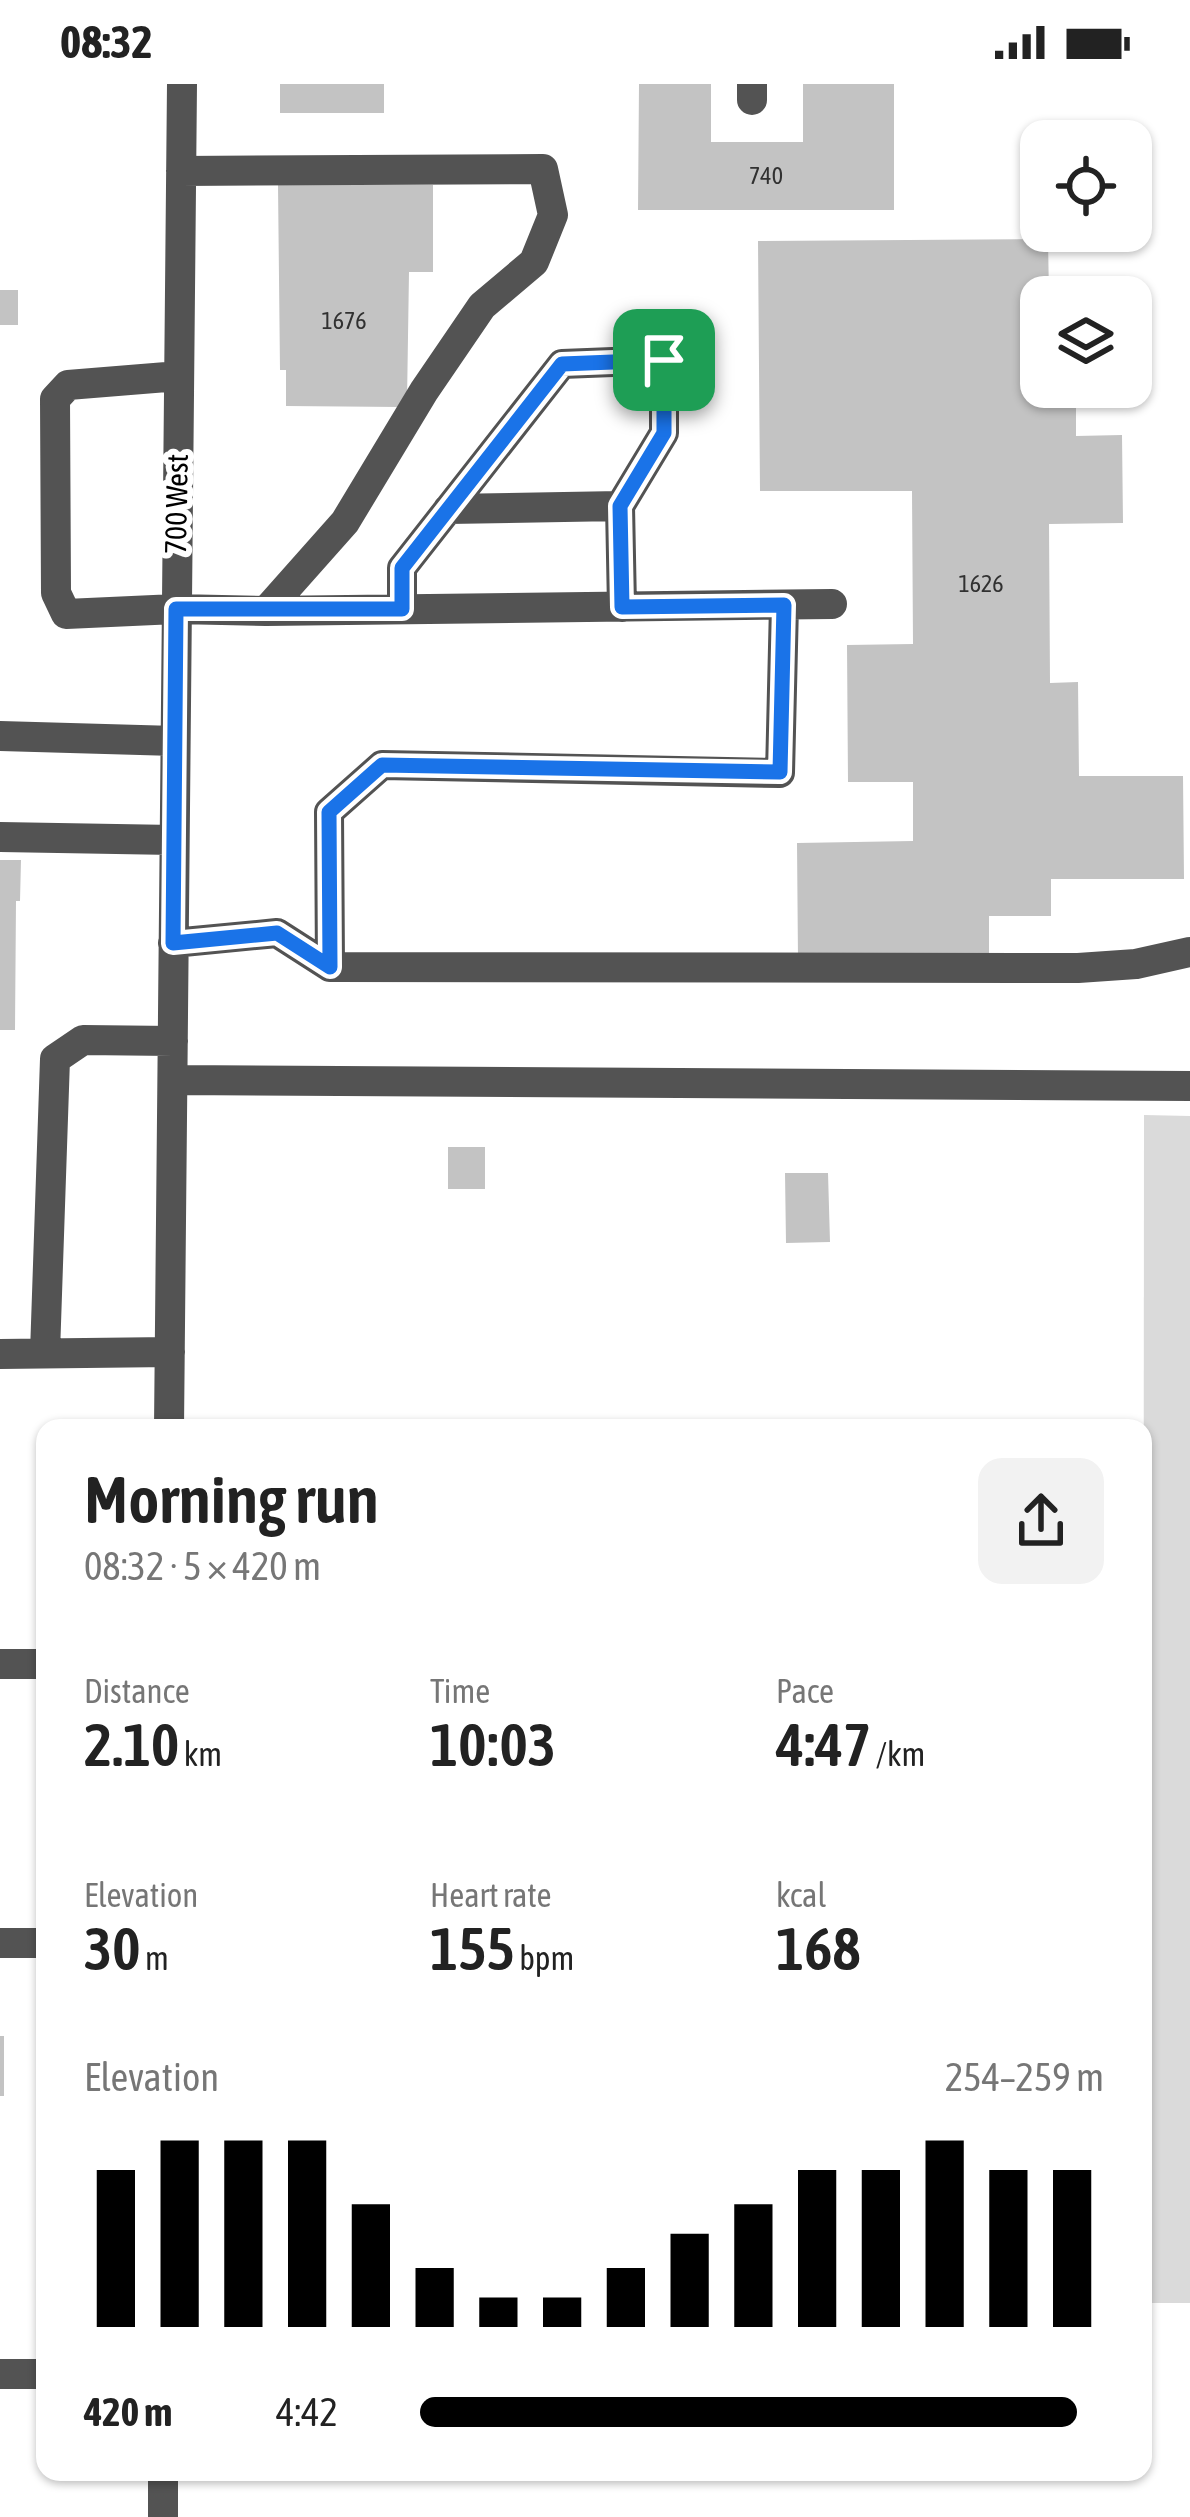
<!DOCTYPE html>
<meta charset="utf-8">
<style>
:root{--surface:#fff;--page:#f2f2f2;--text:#222;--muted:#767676;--accent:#000}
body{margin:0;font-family:"Asap Condensed",sans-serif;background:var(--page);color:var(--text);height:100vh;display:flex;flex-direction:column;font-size:45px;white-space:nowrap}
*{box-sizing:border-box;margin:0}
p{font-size:39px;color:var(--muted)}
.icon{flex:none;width:66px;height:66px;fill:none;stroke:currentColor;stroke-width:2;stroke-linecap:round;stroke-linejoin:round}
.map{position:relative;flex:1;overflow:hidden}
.sheet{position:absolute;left:36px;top:1335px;width:1116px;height:1062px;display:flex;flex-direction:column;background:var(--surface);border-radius:24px;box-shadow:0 3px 9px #0004}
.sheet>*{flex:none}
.fabs{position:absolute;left:1020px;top:36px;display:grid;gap:24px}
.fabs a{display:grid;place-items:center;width:132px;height:132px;border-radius:24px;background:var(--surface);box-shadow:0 3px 9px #0004;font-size:60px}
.pin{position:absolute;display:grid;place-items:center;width:102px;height:102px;color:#fff;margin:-51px;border-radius:24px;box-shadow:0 6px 18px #0006}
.round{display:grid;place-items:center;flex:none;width:126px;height:126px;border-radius:24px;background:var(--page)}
.head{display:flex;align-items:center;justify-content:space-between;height:204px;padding:0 48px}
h1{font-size:66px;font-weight:600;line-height:90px}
.figures{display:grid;grid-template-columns:repeat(3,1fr);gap:18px;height:204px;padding:12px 48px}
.figures div{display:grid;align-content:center}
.figures b{font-size:60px;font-weight:600}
.figures small{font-size:33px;font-weight:400}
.figures p{font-size:33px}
.chart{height:336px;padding:24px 48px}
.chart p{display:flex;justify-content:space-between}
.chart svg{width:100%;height:216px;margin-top:12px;stroke:var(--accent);stroke-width:6}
ul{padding:0 48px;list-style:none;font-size:39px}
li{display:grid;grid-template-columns:192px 144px 1fr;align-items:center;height:90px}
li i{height:30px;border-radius:15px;background:var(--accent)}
.status{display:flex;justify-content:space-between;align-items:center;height:84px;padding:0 60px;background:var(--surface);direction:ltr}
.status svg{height:33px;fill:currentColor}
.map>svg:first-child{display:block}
.green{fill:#dadada}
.building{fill:#c3c3c3}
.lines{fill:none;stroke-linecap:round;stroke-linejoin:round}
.minor{stroke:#535353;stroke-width:30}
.route-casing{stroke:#fff;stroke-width:24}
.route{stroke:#1a73e8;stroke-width:15}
.labels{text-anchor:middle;stroke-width:12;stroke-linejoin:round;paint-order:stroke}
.number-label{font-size:24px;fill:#313131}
.street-label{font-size:30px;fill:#000;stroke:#fff}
</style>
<div class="status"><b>08:32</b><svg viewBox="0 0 49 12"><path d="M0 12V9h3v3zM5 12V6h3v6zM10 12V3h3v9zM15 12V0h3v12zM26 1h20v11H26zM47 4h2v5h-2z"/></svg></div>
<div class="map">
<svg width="1190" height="2433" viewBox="0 0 1190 2433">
<rect width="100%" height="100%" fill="#fff"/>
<path class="green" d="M1144 1031 1190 1032V2219H1143Z"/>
<path class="building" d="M280 0H384V29H280Z
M639 0H711V58H803V0H894V126H638Z
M278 101H433V188H409L407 317 400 323 286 322V286H280Z
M1048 155 1049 213H1041V303H1049V322H1076V352L1122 351 1123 439 1049 440 1050 599 1078 598 1079 692H1183L1184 795H1051V832H989V873L798 876 797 759 913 757V698H848L847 561 913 560 912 407H760L758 157Z
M0 206H18V241H0Z
M0 776H21L20 817H16L15 946H0Z
M448 1063H485V1105H448Z
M785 1089H828L830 1158 786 1159Z
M836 1337 837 1344H700V1339Z
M0 1952H4V2012H0Z"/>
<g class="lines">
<path class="minor" d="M752 16V0
M179 292 68 301 55 315 56 509 66 530 176 525 266 527 345 438 424 307 482 222 534 178 553 131 543 85 181 87
M620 422 622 523
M402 525V484L562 280 664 276V349L620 422 448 425
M266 527 832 520
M0 652 175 657
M0 753 174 756
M173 859 277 849 330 883 1078 884 1136 880 1190 868
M330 883 329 728 382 681 780 689 784 521
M173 996 1190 1002
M45 1269 55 975 83 956 173 957
M0 1270 170 1268
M169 1344 182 0
M0 1580H45
M0 1859H45
M0 2290H45
M163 2433V2388"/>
</g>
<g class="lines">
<g class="route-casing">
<path id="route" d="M664 276V349L620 422 622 523 784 521 780 688 382 681 329 728 330 883 277 849 173 859 176 525H402V484L562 280Z"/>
</g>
<use href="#route" class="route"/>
</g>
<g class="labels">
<g class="number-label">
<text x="766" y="100">740</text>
<text x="344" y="245">1676</text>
<text x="981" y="508">1626</text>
</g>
<g class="street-label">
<text transform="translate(177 420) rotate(-89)" y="10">700 West</text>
</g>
</g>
</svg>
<div class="fabs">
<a><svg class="icon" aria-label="locate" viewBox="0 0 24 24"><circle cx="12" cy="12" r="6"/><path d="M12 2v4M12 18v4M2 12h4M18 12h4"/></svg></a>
<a><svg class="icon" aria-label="layers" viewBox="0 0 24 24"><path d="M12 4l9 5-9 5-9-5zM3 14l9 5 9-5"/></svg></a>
</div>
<div class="pin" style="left:664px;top:276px;background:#1e9e55"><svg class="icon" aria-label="arrive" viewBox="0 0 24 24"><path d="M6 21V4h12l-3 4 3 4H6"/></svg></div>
<section class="sheet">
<div class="head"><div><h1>Morning run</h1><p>08:32 · 5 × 420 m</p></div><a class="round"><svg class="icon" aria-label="share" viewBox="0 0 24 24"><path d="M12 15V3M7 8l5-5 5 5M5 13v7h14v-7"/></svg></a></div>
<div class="figures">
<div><p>Distance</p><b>2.10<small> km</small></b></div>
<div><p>Time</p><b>10:03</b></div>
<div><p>Pace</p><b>4:47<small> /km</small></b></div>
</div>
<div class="figures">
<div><p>Elevation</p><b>30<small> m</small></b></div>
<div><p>Heart rate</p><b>155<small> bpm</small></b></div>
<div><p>kcal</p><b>168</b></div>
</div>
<div class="chart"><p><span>Elevation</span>254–259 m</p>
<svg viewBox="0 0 160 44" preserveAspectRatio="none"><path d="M5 44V12M15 44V6M25 44V6M35 44V6M45 44V19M55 44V32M65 44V38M75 44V38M85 44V32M95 44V25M105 44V19M115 44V12M125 44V12M135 44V6M145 44V12M155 44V12"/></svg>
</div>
<ul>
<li><b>420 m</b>4:42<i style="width:96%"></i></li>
</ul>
</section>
</div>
